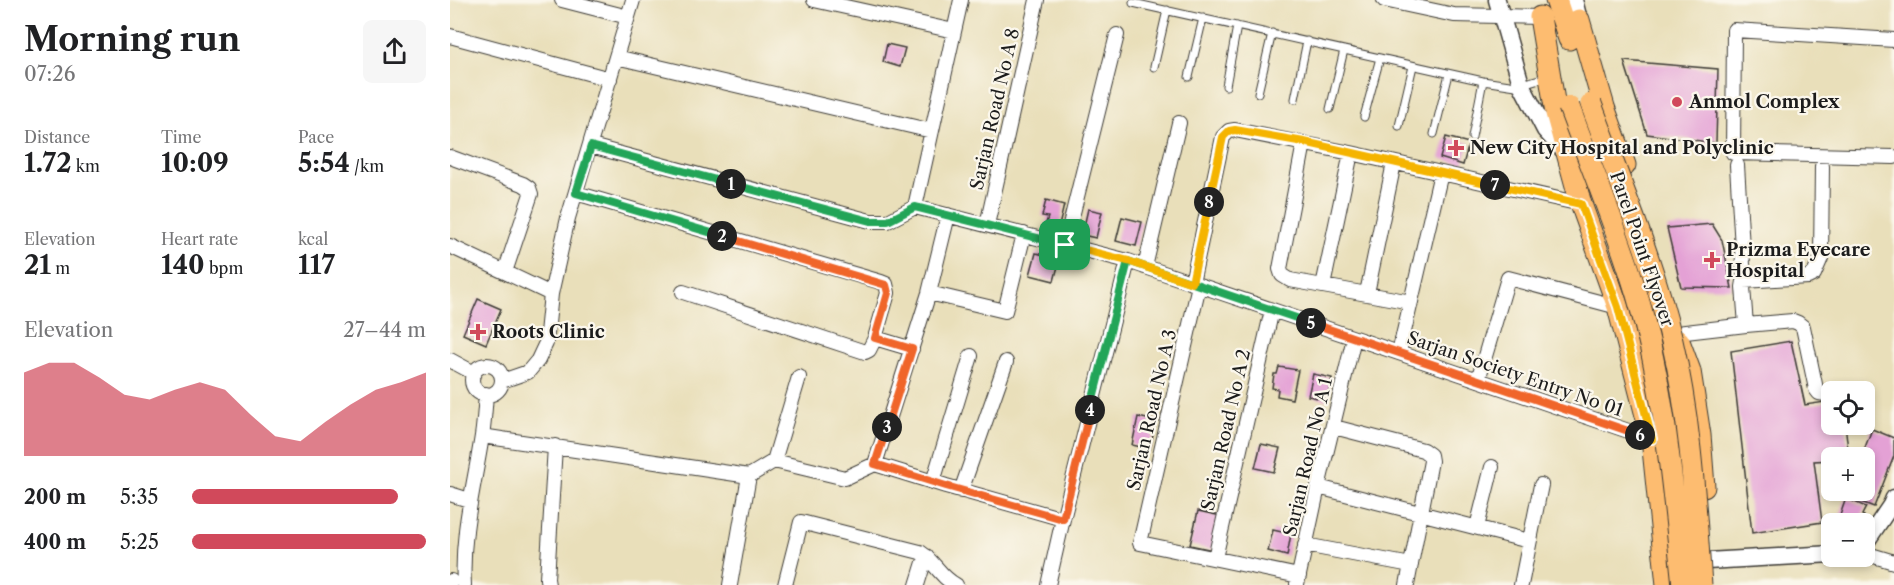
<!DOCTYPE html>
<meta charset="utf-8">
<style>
:root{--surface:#fff;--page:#f6f6f6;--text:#202124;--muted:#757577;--accent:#d1495b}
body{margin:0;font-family:"Libre Caslon Text",serif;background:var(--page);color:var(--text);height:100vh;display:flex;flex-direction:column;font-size:22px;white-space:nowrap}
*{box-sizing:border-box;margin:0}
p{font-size:20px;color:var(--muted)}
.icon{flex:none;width:33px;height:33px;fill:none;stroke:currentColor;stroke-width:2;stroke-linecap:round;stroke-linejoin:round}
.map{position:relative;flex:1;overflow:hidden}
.side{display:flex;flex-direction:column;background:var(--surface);width:450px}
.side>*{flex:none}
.controls{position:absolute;left:1371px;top:381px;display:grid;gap:12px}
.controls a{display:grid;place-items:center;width:54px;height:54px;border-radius:9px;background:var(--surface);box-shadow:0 3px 9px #0003;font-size:30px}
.pin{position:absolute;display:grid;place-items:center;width:51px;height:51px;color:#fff;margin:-26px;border-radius:12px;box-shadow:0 3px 9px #0006}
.km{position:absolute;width:30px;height:30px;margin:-15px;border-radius:50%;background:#222;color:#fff;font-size:16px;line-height:30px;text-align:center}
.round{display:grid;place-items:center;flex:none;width:63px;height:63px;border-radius:9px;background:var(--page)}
.summary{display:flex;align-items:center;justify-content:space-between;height:102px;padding:0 24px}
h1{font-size:33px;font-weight:700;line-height:45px}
.figures{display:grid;grid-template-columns:repeat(3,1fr);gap:9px;height:102px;padding:6px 24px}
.figures div{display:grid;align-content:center}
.figures b{font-size:26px;font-weight:700}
.figures small{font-size:16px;font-weight:400}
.figures p{font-size:16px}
.chart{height:168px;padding:12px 24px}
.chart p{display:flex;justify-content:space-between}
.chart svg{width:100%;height:108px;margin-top:6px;fill:var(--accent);opacity:.7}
ul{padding:0 24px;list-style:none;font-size:20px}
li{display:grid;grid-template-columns:96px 72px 1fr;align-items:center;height:45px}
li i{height:15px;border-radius:8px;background:var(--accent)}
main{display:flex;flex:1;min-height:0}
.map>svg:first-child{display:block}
.building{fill:#e4a1d5}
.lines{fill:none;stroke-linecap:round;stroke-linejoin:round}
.service-casing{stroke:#3b3934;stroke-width:9}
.minor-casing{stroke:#3b3934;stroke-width:16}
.tertiary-casing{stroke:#3b3934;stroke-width:19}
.primary-casing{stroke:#3b3934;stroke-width:23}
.service{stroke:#fff;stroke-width:7}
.minor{stroke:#fff;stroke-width:14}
.tertiary{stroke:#fff;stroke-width:16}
.primary{stroke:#fdbc70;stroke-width:21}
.primary-bridge-casing{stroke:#3b3934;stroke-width:23;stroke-linecap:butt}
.primary-bridge{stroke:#fdbc70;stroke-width:21}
.split-1-casing{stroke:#fff;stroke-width:12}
.split-2-casing{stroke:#fff;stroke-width:12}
.split-3-casing{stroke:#fff;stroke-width:12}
.split-4-casing{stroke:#fff;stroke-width:12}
.split-5-casing{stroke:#fff;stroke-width:12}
.split-6-casing{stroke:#fff;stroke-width:12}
.split-7-casing{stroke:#fff;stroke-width:12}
.split-8-casing{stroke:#fff;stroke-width:12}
.split-9-casing{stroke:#fff;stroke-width:12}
.split-1{stroke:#22a559;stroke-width:8}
.split-2{stroke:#22a559;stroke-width:8}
.split-3{stroke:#f0652b;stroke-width:8}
.split-4{stroke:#f0652b;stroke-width:8}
.split-5{stroke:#22a559;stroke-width:8}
.split-6{stroke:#f0652b;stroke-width:8}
.split-7{stroke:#f5b400;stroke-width:8}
.split-8{stroke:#f5b400;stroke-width:8}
.split-9{stroke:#f5b400;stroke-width:8}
.poi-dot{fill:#d1495b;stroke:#fbf7ec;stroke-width:2}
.labels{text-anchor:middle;stroke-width:4.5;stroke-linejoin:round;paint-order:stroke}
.poi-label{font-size:18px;font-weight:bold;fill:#1c1c1c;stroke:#fbf7ec;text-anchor:start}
.street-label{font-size:18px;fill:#1c1c1c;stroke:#fbf7ec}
</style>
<main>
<section class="side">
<div class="summary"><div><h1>Morning run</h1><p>07:26</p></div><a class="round"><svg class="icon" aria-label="share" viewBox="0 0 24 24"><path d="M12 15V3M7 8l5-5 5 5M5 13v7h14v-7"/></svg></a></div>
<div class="figures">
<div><p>Distance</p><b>1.72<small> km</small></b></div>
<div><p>Time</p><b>10:09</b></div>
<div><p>Pace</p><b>5:54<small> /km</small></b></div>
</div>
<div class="figures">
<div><p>Elevation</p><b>21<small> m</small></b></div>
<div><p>Heart rate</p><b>140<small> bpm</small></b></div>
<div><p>kcal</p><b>117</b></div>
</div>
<div class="chart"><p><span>Elevation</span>27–44 m</p>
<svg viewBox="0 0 160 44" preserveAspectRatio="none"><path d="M0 44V10L10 6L20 6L30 12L40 19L50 21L60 17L70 14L80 17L90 27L100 36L110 38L120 30L130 23L140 17L150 14L160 10V44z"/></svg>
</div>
<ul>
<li><b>200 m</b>5:35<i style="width:88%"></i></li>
<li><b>400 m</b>5:25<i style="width:100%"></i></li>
</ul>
</section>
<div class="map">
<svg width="1444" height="585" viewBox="0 0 1444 585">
<rect width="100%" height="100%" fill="#fbf7ec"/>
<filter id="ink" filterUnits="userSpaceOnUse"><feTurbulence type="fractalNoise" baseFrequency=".0167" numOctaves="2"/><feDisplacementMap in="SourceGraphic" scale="12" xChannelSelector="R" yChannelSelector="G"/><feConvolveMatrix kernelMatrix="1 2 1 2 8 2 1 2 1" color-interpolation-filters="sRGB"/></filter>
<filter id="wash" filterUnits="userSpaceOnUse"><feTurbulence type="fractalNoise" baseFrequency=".008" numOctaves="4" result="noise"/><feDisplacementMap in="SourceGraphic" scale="24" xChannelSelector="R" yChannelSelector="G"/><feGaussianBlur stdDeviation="1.35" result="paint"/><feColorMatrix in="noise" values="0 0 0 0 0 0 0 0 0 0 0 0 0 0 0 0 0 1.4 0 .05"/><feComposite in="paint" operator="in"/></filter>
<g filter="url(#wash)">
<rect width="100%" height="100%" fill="#e9dfba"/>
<g id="blocks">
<path class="building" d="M437 44 455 48 450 67 433 62Z
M1174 61 1268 69 1266 143 1197 134Z
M996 137 1019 143 1013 165 990 158Z
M596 200 614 205 609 226 596 223 598 217 592 216Z
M638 209 652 212 646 238 632 235Z
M672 217 692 222 686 246 666 241Z
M1262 224 1272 240 1282 288 1231 287 1217 228Z
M586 253 610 259 604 281 580 275Z
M28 299 51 309 36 344 13 334Z
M1341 341 1355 405 1382 401V424H1395L1399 458H1382V460L1364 461 1372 522 1302 533 1281 351Z
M829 367 848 370 842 399 827 396 828 389 822 388 824 374H827Z
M863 374 882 378 877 400 858 396Z
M688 417 706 421 700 449 682 445Z
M1422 429 1444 438V456L1424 507 1396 496 1398 490H1414V458H1411Z
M811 444 830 448 824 472 805 468Z
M1396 498 1416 507 1412 515 1414 516 1413 520 1410 524H1387Z
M748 511 771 516 763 550 740 545Z
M823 530 841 534 837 556 818 551Z"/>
</g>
</g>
<g filter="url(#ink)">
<use href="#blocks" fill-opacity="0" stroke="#3b3934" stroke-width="1.5"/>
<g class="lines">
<g class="service-casing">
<path id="service" d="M683 3 1033 81 1066 86 1096 77
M704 67 717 10
M739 77 753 18
M776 86 787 26
M808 93 822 33
M845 99 857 41
M880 109 894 50
M914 117 930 58
M949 126 963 66
M984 134 999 74
M1022 137 1033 81"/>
</g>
<g class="minor-casing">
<path id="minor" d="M112 0 178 17
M364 0 504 31
M934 0 1004 15 1090 17
M0 36 160 79
M1444 40 1284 30 1283 153 1444 157
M166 57 482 131
M854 143 830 269 832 275 840 280 961 302
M141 146 420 221H438L465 207
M0 157 73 184 79 188 81 194 55 272
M1287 165 1294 281
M126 193 431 282 436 284 438 293 425 338 419 350 415 352 233 292
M465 207 678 261 1202 439H1206
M465 207 511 0
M537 225 587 0
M615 245 667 35
M0 246 101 294
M695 267 729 123
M742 283 773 137 779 131 785 130 901 153 1131 204
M749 285 690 543 849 576
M873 286 901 153
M479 293 555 311 574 234
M917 293 944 163
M1296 325 1343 321 1348 323 1353 327 1366 389 1369 393 1382 395
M1227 333 1296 325 1293 287 1294 281 1358 277 1364 274 1371 258 1372 166
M425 338 462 349
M949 353 991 173
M0 360 24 373
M22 380a15 15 0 1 1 30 0a15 15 0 1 1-30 0Z
M1028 380 1058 278 1168 307
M52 381 78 372 88 360 96 343 101 294 118 218 183 0
M884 427 973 450 980 455 981 461 957 585
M32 436 299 476
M324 461 349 377
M425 464 479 293 498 215
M483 482 521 356
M868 487 1079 541
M511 491 556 362
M0 494 19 500
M1027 527 1042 467
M855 545 961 565
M1414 553 1444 562
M765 558 822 310
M0 584 1 581
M847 584 868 487 904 338
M14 585C11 532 24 488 32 436 34 423 35 408 36 394
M98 585 97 579 105 446
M280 585 299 476 324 461 395 478 425 464 496 486 613 519
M335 585 351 522 470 552C484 561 491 578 506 585
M467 585 476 556
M598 585 613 519 678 261
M1071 585 1091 485"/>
</g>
<g class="tertiary-casing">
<path id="tertiary" d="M1047 0 1071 84 1095 130 1116 153
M1124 0 1129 20
M1414 545 1441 505 1444 498
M1239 562 1382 554"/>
</g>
<g class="primary-casing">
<path id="primary" d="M1106 0 1119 39
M1090 17 1106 113 1131 204 1168 307 1202 439 1217 585
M1115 27 1129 20 1154 107 1175 165
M1229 341 1240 371 1250 435 1254 487"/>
</g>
<use href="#service" class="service"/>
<use href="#minor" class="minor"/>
<use href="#tertiary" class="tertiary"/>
<use href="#primary" class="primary"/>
<g class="primary-bridge-casing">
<path id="primary-bridge" d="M1141 104C1170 182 1203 260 1222 341 1241 421 1245 503 1251 585
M1119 107C1140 164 1164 221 1182 279 1214 377 1222 482 1233 585"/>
</g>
<use href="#primary-bridge" class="primary-bridge"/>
</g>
</g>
<g class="lines" filter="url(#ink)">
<g class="split-1-casing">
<path id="split-1" d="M281 184 420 221H438L465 207 615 245"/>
</g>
<g class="split-2-casing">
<path id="split-2" d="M272 236 126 193 141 146 281 184"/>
</g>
<g class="split-3-casing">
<path id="split-3" d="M272 236 436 285 438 293 425 338 462 349 437 427"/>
</g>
<g class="split-4-casing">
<path id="split-4" d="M437 427 425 464 496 486 613 519 640 410"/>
</g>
<g class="split-5-casing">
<path id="split-5" d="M640 410 678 261 861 323"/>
</g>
<g class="split-6-casing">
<path id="split-6" d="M861 323 1190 435"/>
</g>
<g class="split-7-casing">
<path id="split-7" d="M1045 185 1131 204 1168 307 1202 439 1190 435"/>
</g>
<g class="split-8-casing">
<path id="split-8" d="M759 202 773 137 779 131 785 130 854 142 1045 185"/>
</g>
<g class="split-9-casing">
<path id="split-9" d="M615 245 678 261 742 283 759 202"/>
</g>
<use href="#split-1" class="split-1"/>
<use href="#split-2" class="split-2"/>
<use href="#split-3" class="split-3"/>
<use href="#split-4" class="split-4"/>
<use href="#split-5" class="split-5"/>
<use href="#split-6" class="split-6"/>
<use href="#split-7" class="split-7"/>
<use href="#split-8" class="split-8"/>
<use href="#split-9" class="split-9"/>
</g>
<g class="poi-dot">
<circle cx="1227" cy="102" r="6"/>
<path d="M1003 139h6v6h6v6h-6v6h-6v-6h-6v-6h6z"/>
<path d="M1259 251h6v6h6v6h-6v6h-6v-6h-6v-6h6z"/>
<path d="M25 323h6v6h6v6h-6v6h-6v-6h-6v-6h6z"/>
</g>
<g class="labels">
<g class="poi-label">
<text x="1239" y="108">Anmol Complex</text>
<text x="1020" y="154">New City Hospital and Polyclinic</text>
<text x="1276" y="256">Prizma Eyecare<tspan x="1276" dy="21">Hospital</tspan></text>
<text x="42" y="338">Roots Clinic</text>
</g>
<g class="street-label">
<text transform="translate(545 109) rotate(-77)" y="6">Sarjan Road No A 8</text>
<text transform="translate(1192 249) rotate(71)" y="6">Parel Point Flyover</text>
<text transform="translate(1065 374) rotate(19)" y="6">Sarjan Society Entry No 01</text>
<text transform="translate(702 410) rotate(-77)" y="6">Sarjan Road No A 3</text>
<text transform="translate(776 430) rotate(-77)" y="6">Sarjan Road No A 2</text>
<text transform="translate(858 457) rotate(-77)" y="6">Sarjan Road No A 1</text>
</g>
</g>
</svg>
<div class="controls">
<a><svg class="icon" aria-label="locate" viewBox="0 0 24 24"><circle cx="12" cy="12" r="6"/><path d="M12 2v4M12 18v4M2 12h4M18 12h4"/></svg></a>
<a>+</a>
<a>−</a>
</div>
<div class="pin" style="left:615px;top:245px;background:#1e9e55"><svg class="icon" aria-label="arrive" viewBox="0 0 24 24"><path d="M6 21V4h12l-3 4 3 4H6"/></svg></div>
<b class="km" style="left:281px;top:184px">1</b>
<b class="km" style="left:272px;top:236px">2</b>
<b class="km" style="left:437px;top:427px">3</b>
<b class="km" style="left:640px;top:410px">4</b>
<b class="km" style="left:861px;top:323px">5</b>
<b class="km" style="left:1190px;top:435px">6</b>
<b class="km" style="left:1045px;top:185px">7</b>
<b class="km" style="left:759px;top:202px">8</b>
</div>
</main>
